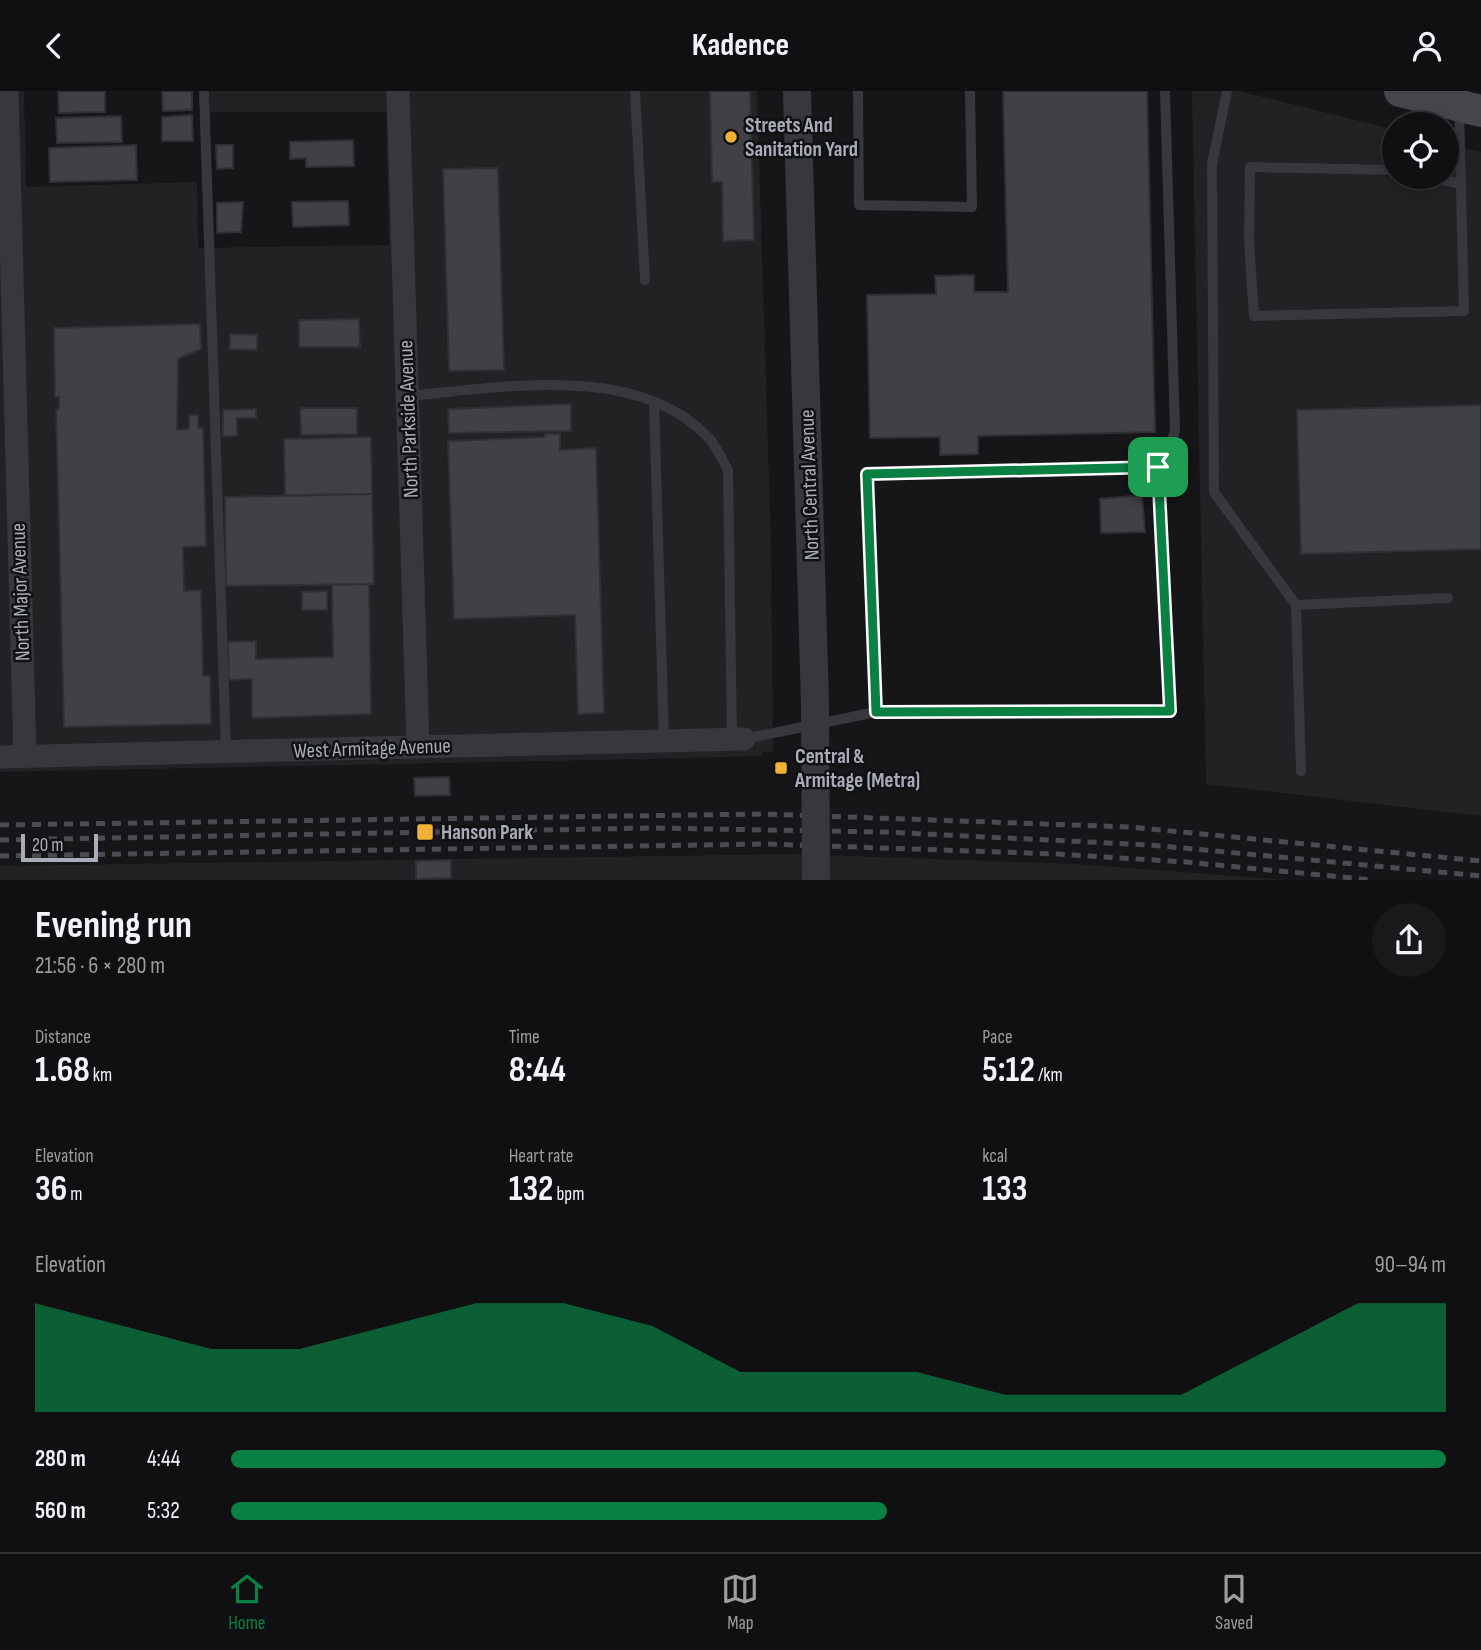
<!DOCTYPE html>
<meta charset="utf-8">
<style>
:root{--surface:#101012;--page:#19191b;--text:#f1f3f6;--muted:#9c9d9f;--line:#303032;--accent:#0b8043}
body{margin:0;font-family:"Sofia Sans Condensed",sans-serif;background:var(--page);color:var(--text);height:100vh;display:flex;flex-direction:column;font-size:26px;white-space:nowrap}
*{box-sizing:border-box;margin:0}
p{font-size:23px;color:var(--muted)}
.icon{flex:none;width:38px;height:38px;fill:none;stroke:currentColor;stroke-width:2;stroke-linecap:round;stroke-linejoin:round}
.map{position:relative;height:789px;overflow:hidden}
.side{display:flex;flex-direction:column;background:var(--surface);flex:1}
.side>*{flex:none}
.fabs{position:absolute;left:1382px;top:21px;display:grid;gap:14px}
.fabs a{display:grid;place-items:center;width:77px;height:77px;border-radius:50%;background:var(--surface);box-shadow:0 4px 18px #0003,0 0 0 2px var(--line);font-size:35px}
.scale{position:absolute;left:21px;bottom:18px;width:77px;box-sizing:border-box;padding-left:7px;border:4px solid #a8adb8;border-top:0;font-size:19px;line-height:24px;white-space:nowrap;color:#a8adb8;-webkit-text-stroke:5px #111113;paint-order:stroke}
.pin{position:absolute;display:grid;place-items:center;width:60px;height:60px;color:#fff;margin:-30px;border-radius:14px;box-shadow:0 4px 10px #0006}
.round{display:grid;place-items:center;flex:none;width:74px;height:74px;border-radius:37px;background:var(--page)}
.overview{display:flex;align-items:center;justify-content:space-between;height:119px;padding:0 35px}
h1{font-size:38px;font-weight:700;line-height:52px}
.metrics{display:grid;grid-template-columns:repeat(3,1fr);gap:10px;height:119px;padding:7px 35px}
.metrics div{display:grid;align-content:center}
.metrics b{font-size:35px;font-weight:700}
.metrics small{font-size:19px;font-weight:400}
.metrics p{font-size:19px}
.chart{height:196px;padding:14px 35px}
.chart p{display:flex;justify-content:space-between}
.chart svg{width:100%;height:126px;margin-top:7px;fill:var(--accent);opacity:.7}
ul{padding:0 35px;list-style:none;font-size:23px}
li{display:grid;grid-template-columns:112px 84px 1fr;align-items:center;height:52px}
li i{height:18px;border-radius:9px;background:var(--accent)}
header{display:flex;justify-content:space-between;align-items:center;height:91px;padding:0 35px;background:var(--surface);font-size:32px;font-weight:700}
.tab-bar{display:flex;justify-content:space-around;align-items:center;height:98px;border-top:2px solid var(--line);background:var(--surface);font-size:19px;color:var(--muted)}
.tab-bar a{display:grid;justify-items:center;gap:4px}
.tab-bar .active{color:var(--accent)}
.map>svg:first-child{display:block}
.built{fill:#222225}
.building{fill:#404145;stroke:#303034;stroke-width:2}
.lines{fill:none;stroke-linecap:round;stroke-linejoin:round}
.service{stroke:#37383d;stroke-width:10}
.minor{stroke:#37383d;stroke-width:23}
.tertiary{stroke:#37383d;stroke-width:28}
.secondary{stroke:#45474d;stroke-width:32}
.rail{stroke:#4a4c52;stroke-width:5;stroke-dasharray:9 7;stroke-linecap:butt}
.tertiary-bridge{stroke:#37383d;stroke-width:28}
.route-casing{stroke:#fff;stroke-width:14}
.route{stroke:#0b8043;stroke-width:9}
.poi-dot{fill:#f2b134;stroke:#111113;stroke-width:2.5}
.labels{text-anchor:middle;stroke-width:5;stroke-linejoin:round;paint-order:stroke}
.poi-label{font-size:21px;font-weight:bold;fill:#a8adb8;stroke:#111113;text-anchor:start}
.street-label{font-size:21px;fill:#a8adb8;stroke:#111113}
</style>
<header><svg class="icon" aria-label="back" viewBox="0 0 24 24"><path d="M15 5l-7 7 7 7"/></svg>Kadence<svg class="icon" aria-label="person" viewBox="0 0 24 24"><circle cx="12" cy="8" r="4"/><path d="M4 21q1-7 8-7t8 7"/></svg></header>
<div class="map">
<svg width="1481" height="789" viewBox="0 0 1481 789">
<rect width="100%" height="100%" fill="#161618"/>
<path class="built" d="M0 0H24L26 96 197 91 198 157 389 154 386 21H210V0H757L771 456 773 661H762L761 665 691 667 0 681Z
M1192 0H1239L1395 39V86H1447V52L1481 61V725L1206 693Z
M792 763 1075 773 1287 789H0V775Z"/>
<path class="building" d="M58 0H105V21L59 22Z
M162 0H192V19L163 20Z
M710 0H750L754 149 723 150 722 91H712Z
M1003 0H1147L1155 341 978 345V363L940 364V346L870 347 867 204 936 203 935 185 974 184V201H1008Z
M192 24 193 50H162V26Z
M121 25 122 51 57 52 56 27Z
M353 49 354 75 306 76V67L290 68V51Z
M136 54 137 89 50 91 49 57Z
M216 54H233V77L217 78Z
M498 77 504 279 449 280 443 78Z
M348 110 349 134 293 136 292 111Z
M243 111 241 141 217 142V112Z
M359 228 360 256H299V229Z
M200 233 201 258 178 268 177 339 189 338V324H198V337H203L206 455 183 456 184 500 201 499 203 585H210L211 633 64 636 56 319 59 318V306H55L54 237Z
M230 243 257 244V259L230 258Z
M571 313V340L449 342 448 318Z
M1481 314V458L1301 463 1297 319Z
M300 317H357V343L301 344Z
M256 318V327H237V345H223V319Z
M545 343H560V359L596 357 604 622 578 623 575 524 454 528 448 350 545 346Z
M371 346 372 403 285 404 284 348Z
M372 403 374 493 226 495 225 406Z
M1142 404 1145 441 1101 442 1100 408Z
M369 493 371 623 252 627V588L229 589 228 551 256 550V568L333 566 332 494Z
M327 500V519H302V501Z
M449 686 450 704 415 705 414 687Z
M451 769V787L416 788V770Z"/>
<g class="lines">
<path class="service" d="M204 0 226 661
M635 0 645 189
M858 0 859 114 972 116 970 0
M1227 0 1212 73 1214 401 1296 514 1448 507
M1395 79 1250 76 1249 151 1254 225 1464 220 1459 17
M1430 86 1461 93
M407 305C501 297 637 270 709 347 717 356 722 369 728 379L732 648
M654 311 664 650
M1296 514 1301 680
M876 621 867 382 1158 376 1169 358 1175 340 1165 0
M744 648 876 621 1170 620 1158 376"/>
<path class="minor" d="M7 0 25 666
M398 0 418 656
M0 666 744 648"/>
<path class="tertiary" d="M797 0 815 613"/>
<path class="secondary" d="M1400 0 1481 20"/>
<path class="rail" d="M0 734 762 723 1130 736 1481 770
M0 749 652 737 884 741 1151 754 1481 785
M0 765 766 753 1057 763 1186 771 1373 789"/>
<path class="tertiary-bridge" d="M815 613 816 789"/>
</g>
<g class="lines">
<g class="route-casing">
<path id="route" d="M1158 376 1170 620 876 621 867 383Z"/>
</g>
<use href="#route" class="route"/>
</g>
<g class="poi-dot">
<circle cx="731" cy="46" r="7"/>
<rect x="774" y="670" width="14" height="14" rx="3.5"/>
<rect x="416" y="732" width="18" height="18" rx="3.5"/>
</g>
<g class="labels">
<g class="poi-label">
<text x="745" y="41">Streets And<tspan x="745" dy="24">Sanitation Yard</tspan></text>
<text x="795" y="672">Central &amp;<tspan x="795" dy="24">Armitage (Metra)</tspan></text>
<text x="441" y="748">Hanson Park</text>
</g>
<g class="street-label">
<text transform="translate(408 328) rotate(-92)" y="7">North Parkside Avenue</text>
<text transform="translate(809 394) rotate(-92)" y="7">North Central Avenue</text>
<text transform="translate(20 501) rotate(-92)" y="7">North Major Avenue</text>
<text transform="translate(372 657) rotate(-2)" y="7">West Armitage Avenue</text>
</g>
</g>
</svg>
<div class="fabs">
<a><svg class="icon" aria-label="locate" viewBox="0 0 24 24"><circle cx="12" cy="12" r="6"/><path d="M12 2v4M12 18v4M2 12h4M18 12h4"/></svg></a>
</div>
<div class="scale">20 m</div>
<div class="pin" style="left:1158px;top:376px;background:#1e9e55"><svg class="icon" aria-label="arrive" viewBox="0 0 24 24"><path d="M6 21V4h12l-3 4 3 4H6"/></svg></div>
</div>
<section class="side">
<div class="overview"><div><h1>Evening run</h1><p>21:56 · 6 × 280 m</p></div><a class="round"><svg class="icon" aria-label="share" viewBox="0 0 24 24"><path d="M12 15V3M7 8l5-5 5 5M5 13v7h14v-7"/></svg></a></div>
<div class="metrics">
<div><p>Distance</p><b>1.68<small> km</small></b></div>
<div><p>Time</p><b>8:44</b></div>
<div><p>Pace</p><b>5:12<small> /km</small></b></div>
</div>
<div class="metrics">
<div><p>Elevation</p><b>36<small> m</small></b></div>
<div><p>Heart rate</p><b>132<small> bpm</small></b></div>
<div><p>kcal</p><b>133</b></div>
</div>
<div class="chart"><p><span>Elevation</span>90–94 m</p>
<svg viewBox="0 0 160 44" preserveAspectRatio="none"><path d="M0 44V6L10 14L20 22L30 22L40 14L50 6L60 6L70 14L80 30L90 30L100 30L110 38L120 38L130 38L140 22L150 6L160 6V44z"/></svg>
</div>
<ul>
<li><b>280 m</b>4:44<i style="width:100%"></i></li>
<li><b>560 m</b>5:32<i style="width:54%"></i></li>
</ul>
</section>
<nav class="tab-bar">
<a class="active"><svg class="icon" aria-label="home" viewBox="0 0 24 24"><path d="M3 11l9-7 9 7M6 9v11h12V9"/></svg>Home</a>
<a><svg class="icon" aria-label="map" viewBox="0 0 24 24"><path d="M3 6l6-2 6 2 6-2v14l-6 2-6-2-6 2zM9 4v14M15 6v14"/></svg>Map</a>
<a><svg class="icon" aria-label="saved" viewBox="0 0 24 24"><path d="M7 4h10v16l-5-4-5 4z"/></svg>Saved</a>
</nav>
